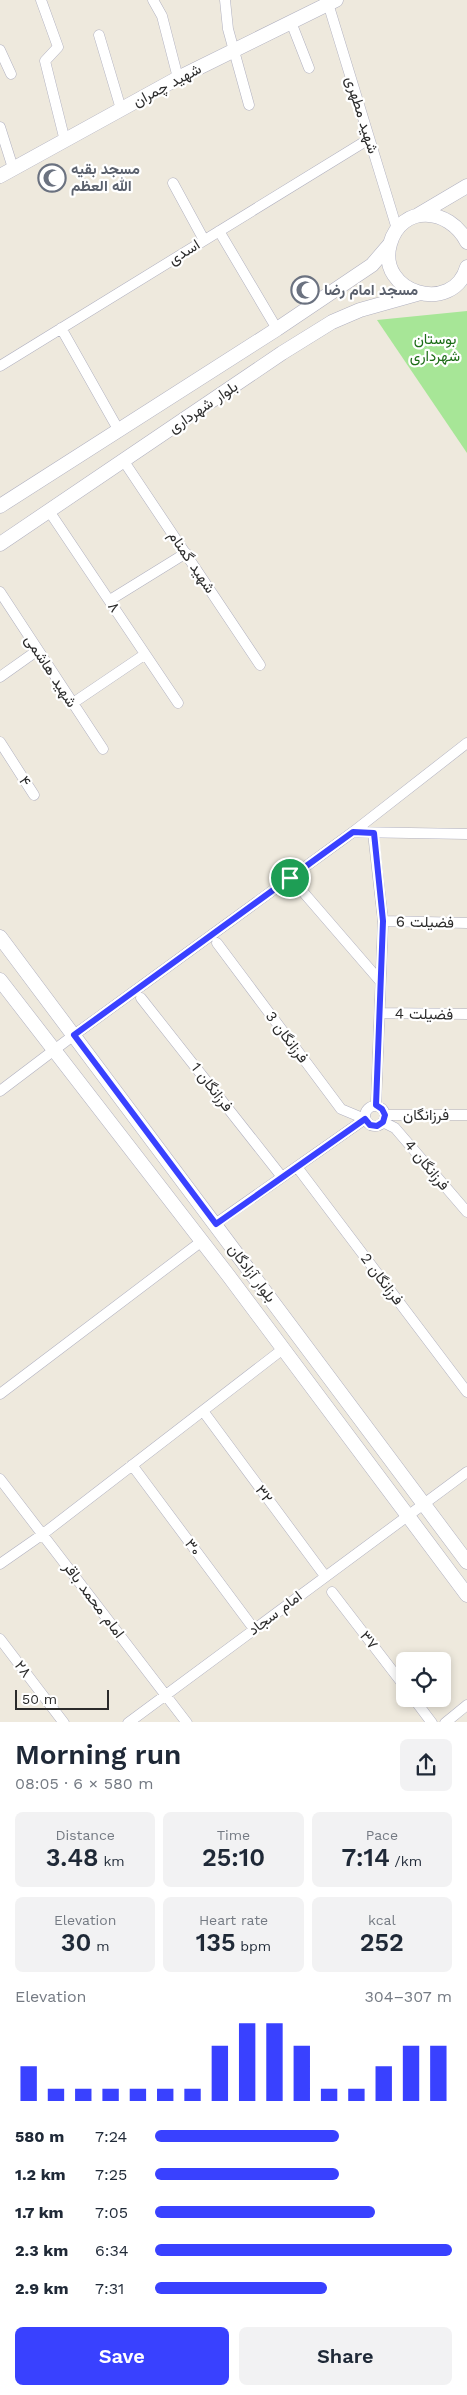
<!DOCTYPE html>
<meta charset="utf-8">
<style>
:root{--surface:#fff;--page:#f2f2f3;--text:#1f2937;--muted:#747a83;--accent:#3941ff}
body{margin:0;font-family:"Work Sans",Vazirmatn,sans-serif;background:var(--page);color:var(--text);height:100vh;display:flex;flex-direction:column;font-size:19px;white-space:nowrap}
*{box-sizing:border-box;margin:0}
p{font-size:16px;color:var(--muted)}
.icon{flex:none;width:28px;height:28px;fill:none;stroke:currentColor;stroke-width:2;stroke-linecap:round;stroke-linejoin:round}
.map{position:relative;height:1722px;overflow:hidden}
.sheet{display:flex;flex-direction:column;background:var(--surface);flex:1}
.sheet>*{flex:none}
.fabs{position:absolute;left:396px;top:1652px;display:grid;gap:10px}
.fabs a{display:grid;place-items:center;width:55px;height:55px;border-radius:8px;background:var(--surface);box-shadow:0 2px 8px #0003;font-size:25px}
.scale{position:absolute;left:15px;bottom:12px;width:94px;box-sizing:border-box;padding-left:5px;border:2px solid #2b2b2b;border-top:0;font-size:14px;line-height:18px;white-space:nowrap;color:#2b2b2b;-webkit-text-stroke:4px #fff;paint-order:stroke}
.pin{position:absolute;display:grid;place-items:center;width:42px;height:42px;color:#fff;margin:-21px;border:2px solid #fff;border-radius:50%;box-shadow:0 1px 5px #0007}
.round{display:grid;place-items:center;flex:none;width:52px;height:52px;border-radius:8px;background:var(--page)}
.headline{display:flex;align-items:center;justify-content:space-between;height:85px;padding:0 15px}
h1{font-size:28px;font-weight:600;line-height:38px}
.figures{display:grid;grid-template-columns:repeat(3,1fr);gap:8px;height:85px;padding:5px 15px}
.figures div{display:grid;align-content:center;border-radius:8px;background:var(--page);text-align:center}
.figures b{font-size:25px;font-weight:600}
.figures small{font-size:14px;font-weight:400}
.figures p{font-size:14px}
.chart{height:140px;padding:10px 15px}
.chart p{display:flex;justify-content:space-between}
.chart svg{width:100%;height:90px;margin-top:5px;stroke:var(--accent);stroke-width:6}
.action{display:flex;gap:10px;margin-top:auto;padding:10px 15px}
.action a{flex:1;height:58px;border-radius:8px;background:var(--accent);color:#fff;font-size:20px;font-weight:600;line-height:58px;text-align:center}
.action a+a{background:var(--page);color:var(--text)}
ul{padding:0 15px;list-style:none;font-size:16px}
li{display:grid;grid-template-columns:80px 60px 1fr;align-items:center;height:38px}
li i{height:12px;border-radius:6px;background:var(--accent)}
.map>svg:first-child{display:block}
.green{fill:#a7e697}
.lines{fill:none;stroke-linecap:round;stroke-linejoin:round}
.street-casing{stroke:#b1b1c0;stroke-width:11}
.secondary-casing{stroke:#b1b1c0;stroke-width:15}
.street{stroke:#fff;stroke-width:10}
.secondary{stroke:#fff;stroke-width:14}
.route-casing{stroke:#fff;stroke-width:10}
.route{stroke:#3941ff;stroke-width:6}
.labels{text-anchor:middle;stroke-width:4.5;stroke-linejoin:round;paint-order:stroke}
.street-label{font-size:15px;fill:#2b2b2b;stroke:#fff}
.worship-label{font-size:15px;font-weight:bold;fill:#5b616d;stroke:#fff;text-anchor:start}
.park-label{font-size:15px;fill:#1d6d17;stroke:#fff}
</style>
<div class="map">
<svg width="467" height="1723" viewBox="0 0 467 1723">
<rect width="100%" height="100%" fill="#eee9dd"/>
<path class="green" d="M467 311V453L377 320Z"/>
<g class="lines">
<g class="street-casing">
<path id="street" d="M41 0 58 47 45 61 65 141
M153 0 162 16 178 78
M225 0 228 29 249 105
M327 0 397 229
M291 22 309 68
M99 35 121 109
M0 50 11 74
M0 127 13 168
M173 183 204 240
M219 231 277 329
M61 328 118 429
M0 366 369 139
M123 460 260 665
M49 511 178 703
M0 592 103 749
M110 600 186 553
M0 677 38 650
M73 703 144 655
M0 742 34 795
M353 832 467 743
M373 833 383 921 376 1105
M291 878 380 981
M383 921 467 923
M217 943 341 1109 365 1119
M141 998 282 1177
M380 1013 467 1014
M0 1091 74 1035 353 832 467 834
M365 1116a10 10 0 1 1 20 0a10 10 0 1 1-20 0Z
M385 1115H467
M383 1122 395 1128 467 1212
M297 1167 467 1392
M215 1224 365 1119
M0 1394 202 1241
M203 1411 325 1576
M132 1465 254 1629
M0 1479 187 1723
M0 1564 43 1534 283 1349
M332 1592 405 1687
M0 1639 64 1723
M414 1699 432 1723
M128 1723 467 1472
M445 1723 467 1705"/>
</g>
<g class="secondary-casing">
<path id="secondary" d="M0 176 178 78 336 0
M418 215 467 186
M467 242C449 207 401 204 390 244 376 293 453 316 467 267
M0 506 277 329 372 265 390 244
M0 544 282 353 332 322 360 310 417 294
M0 937 467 1562
M0 980 228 1275 467 1595"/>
</g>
<use href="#street" class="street"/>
<use href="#secondary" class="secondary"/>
</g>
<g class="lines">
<g class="route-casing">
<path id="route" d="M353 832 374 833 383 921 376 1105 382 1109 385 1115 383 1122 377 1126 370 1125 365 1119 216 1224 74 1035Z"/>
</g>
<use href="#route" class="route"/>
</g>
<defs>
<g id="mosque-ring" transform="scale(1.4375)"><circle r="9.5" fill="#fff" stroke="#6b7280" stroke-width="1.5"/><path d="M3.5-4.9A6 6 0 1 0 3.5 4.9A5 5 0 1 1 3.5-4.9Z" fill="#6b7280"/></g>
</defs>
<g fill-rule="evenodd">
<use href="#mosque-ring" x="52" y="178"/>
<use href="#mosque-ring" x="305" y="290"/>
</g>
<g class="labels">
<g class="street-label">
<text transform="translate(167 85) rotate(-28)" y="5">شهید چمران</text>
<text transform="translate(362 115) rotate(73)" y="5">شهید مطهری</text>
<text transform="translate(184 252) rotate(-32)" y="5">اسدی</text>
<text transform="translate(203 407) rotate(-34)" y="5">بلوار شهرداری</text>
<text transform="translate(192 562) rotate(56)" y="5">شهید گمنام</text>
<text transform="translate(114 607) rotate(57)" y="5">۸</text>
<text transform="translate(51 671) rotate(57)" y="5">شهید هاشمی</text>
<text transform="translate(25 781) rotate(57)" y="5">۴</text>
<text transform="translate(425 922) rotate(1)" y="5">فضیلت 6</text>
<text transform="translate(424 1014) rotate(1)" y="5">فضیلت 4</text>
<text transform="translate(287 1037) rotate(53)" y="5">فرزانگان 3</text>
<text transform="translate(212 1087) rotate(52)" y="5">فرزانگان 1</text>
<text x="426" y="1120">فرزانگان</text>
<text transform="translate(427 1165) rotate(50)" y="5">فرزانگان 4</text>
<text transform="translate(252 1273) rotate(53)" y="5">بلوار آزادگان</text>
<text transform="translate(382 1279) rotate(53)" y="5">فرزانگان 2</text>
<text transform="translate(264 1494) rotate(54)" y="5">۳۲</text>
<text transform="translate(193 1547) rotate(53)" y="5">۳۰</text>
<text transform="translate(94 1600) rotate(53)" y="5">امام محمد باقر</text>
<text transform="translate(275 1613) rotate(-37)" y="5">امام سجاد</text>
<text transform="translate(369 1640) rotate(52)" y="5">۳۷</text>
<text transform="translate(23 1669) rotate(53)" y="5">۲۸</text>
</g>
<g class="worship-label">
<text x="71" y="174">مسجد بقیه<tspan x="71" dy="17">الله العظم</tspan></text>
<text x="324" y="295">مسجد امام رضا</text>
</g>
<g class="park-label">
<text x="435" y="344">بوستان<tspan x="435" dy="17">شهرداری</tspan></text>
</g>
</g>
</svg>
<div class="fabs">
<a><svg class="icon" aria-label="locate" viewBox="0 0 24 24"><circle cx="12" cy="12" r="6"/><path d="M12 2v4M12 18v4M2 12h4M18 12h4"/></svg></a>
</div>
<div class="scale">50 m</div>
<div class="pin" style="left:290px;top:878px;background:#1e9e55"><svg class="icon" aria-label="arrive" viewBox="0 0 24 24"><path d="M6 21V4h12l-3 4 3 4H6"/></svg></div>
</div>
<section class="sheet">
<div class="headline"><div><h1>Morning run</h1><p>08:05 · 6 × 580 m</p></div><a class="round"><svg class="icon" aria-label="share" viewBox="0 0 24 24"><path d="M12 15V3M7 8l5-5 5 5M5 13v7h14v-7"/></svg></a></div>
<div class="figures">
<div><p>Distance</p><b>3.48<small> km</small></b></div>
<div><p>Time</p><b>25:10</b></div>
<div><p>Pace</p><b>7:14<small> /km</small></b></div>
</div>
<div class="figures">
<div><p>Elevation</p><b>30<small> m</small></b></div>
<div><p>Heart rate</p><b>135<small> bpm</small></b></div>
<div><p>kcal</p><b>252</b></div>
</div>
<div class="chart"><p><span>Elevation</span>304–307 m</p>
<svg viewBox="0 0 160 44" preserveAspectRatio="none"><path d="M5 44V27M15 44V38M25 44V38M35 44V38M45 44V38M55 44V38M65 44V38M75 44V17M85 44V6M95 44V6M105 44V17M115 44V38M125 44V38M135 44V27M145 44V17M155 44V17"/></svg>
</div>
<ul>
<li><b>580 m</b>7:24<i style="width:62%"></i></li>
<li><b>1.2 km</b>7:25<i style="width:62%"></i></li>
<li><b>1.7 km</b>7:05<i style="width:74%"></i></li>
<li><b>2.3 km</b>6:34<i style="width:100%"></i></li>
<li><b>2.9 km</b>7:31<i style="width:58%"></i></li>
</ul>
<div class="action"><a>Save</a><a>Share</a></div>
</section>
